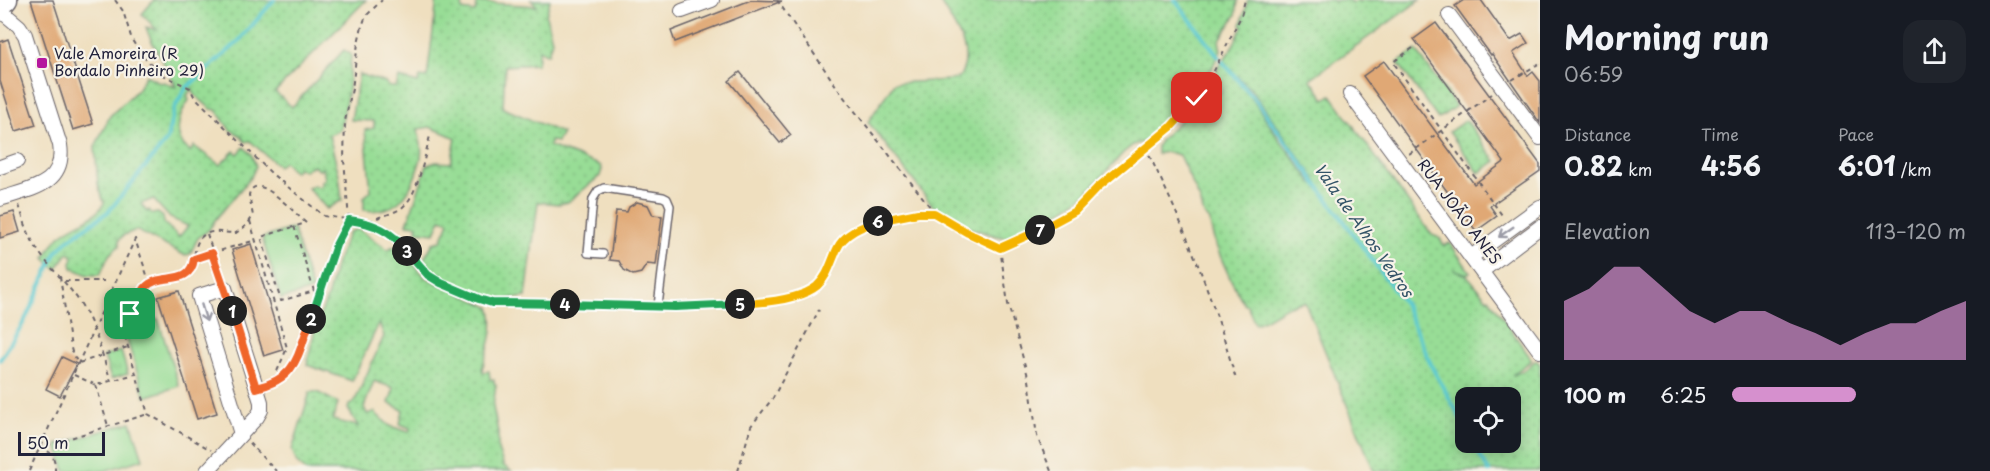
<!DOCTYPE html>
<meta charset="utf-8">
<style>
:root{--surface:#171b24;--page:#20242c;--text:#f1f3f6;--muted:#9ea1a6;--accent:#d690ce}
body{margin:0;font-family:"Playpen Sans",sans-serif;background:var(--page);color:var(--text);height:100vh;display:flex;flex-direction:column;font-size:22px;white-space:nowrap}
*{box-sizing:border-box;margin:0}
p{font-size:20px;color:var(--muted)}
.icon{flex:none;width:33px;height:33px;fill:none;stroke:currentColor;stroke-width:2;stroke-linecap:round;stroke-linejoin:round}
.map{position:relative;flex:1;overflow:hidden}
.side{display:flex;flex-direction:column;background:var(--surface);width:450px}
.side>*{flex:none}
.buttons{position:absolute;left:1455px;top:387px;display:grid;gap:12px}
.buttons a{display:grid;place-items:center;width:66px;height:66px;border-radius:12px;background:var(--surface);box-shadow:0 3px 15px #0003;font-size:30px}
.scale{position:absolute;left:18px;bottom:15px;width:87px;box-sizing:border-box;padding-left:6px;border:3px solid #22223b;border-top:0;font-size:16px;line-height:21px;white-space:nowrap;color:#22223b;-webkit-text-stroke:4px #f7f3e8;paint-order:stroke}
.pin{position:absolute;display:grid;place-items:center;width:51px;height:51px;color:#fff;margin:-26px;border-radius:12px;box-shadow:0 3px 9px #0006}
.km{position:absolute;width:30px;height:30px;margin:-15px;border-radius:50%;background:#222;color:#fff;font-size:16px;line-height:30px;text-align:center}
.round{display:grid;place-items:center;flex:none;width:63px;height:63px;border-radius:18px;background:var(--page)}
.summary{display:flex;align-items:center;justify-content:space-between;height:102px;padding:0 24px}
h1{font-size:33px;font-weight:700;line-height:45px}
.metrics{display:grid;grid-template-columns:repeat(3,1fr);gap:9px;height:102px;padding:6px 24px}
.metrics div{display:grid;align-content:center}
.metrics b{font-size:26px;font-weight:700}
.metrics small{font-size:16px;font-weight:400}
.metrics p{font-size:16px}
.chart{height:168px;padding:12px 24px}
.chart p{display:flex;justify-content:space-between}
.chart svg{width:100%;height:108px;margin-top:6px;fill:var(--accent);opacity:.7}
ul{padding:0 24px;list-style:none;font-size:20px}
li{display:grid;grid-template-columns:96px 72px 1fr;align-items:center;height:45px}
li i{height:15px;border-radius:8px;background:var(--accent)}
main{display:flex;flex:1;min-height:0}
.map>svg:first-child{display:block}
.grass{fill:url(#grass-dots);stroke:#5d8068;stroke-width:1.5;fill-rule:evenodd}
.park{fill:url(#park-tufts);stroke:#5d8068;stroke-width:1.5}
.pitch{fill:#98dd96;stroke:#5d8068;stroke-width:1.5}
.lines{fill:none;stroke-linecap:round;stroke-linejoin:round}
.stream{stroke:#5dcad1;stroke-width:4}
.building{fill:#e0a874}
.service-casing{stroke:#6a6469;stroke-width:10}
.minor-casing{stroke:#6a6469;stroke-width:16}
.secondary-casing{stroke:#6a6469;stroke-width:21}
.path{stroke:#6a6469;stroke-width:2;stroke-dasharray:4.5 4.5;stroke-linecap:butt}
.service{stroke:#fff;stroke-width:7}
.minor{stroke:#fff;stroke-width:14}
.secondary{stroke:#fff;stroke-width:18}
.oneway{stroke:#9c9ca7}
.split-1-casing{stroke:#fff;stroke-width:12}
.split-2-casing{stroke:#fff;stroke-width:12}
.split-3-casing{stroke:#fff;stroke-width:12}
.split-4-casing{stroke:#fff;stroke-width:12}
.split-5-casing{stroke:#fff;stroke-width:12}
.split-6-casing{stroke:#fff;stroke-width:12}
.split-7-casing{stroke:#fff;stroke-width:12}
.split-8-casing{stroke:#fff;stroke-width:12}
.split-1{stroke:#f0652b;stroke-width:8}
.split-2{stroke:#f0652b;stroke-width:8}
.split-3{stroke:#22a559;stroke-width:8}
.split-4{stroke:#22a559;stroke-width:8}
.split-5{stroke:#22a559;stroke-width:8}
.split-6{stroke:#f5b400;stroke-width:8}
.split-7{stroke:#f5b400;stroke-width:8}
.split-8{stroke:#f5b400;stroke-width:8}
.poi-dot{fill:#b5179e;stroke:#f7f3e8;stroke-width:2}
.labels{text-anchor:middle;stroke-width:4.5;stroke-linejoin:round;paint-order:stroke}
.poi-label{font-size:15px;fill:#22223b;stroke:#f7f3e8;text-anchor:start}
.street-label{font-size:15px;fill:#22223b;stroke:#f7f3e8}
.water-label{font-size:16px;font-style:italic;fill:#345468;stroke:#f7f3e8}
</style>
<main>
<div class="map">
<svg width="1540" height="471" viewBox="0 0 1540 471">
<defs>
<pattern id="grass-dots" width="8" height="8" patternUnits="userSpaceOnUse" patternTransform="scale(1.5)"><rect width="8" height="8" fill="#98dd96"/><path d="M2 2h.1M6 6h.1" fill="none" stroke="#83bd82" stroke-width="1.8" stroke-linecap="round"/></pattern>
<pattern id="park-tufts" width="24" height="20" patternUnits="userSpaceOnUse" patternTransform="scale(1.5)"><rect width="24" height="20" fill="#98dd96"/><path d="M3 7l-1-3M5 7V3M7 7l1-3M15 17l-1-3M17 17v-4M19 17l1-3" fill="none" stroke="#83bd82"/></pattern>
</defs>
<rect width="100%" height="100%" fill="#f7f3e8"/>
<filter id="ink" filterUnits="userSpaceOnUse"><feTurbulence type="fractalNoise" baseFrequency=".0167" numOctaves="2"/><feDisplacementMap in="SourceGraphic" scale="12" xChannelSelector="R" yChannelSelector="G"/><feConvolveMatrix kernelMatrix="1 2 1 2 8 2 1 2 1" color-interpolation-filters="sRGB"/></filter>
<filter id="wash" filterUnits="userSpaceOnUse"><feTurbulence type="fractalNoise" baseFrequency=".008" numOctaves="4" result="noise"/><feDisplacementMap in="SourceGraphic" scale="24" xChannelSelector="R" yChannelSelector="G"/><feGaussianBlur stdDeviation="1.35" result="paint"/><feColorMatrix in="noise" values="0 0 0 0 0 0 0 0 0 0 0 0 0 0 0 0 0 1.4 0 .05"/><feComposite in="paint" operator="in"/></filter>
<g filter="url(#wash)">
<rect width="100%" height="100%" fill="#efdfbf"/>
<path class="grass" d="M154 0H366L275 92 292 107 344 50 351 55 348 90 341 127 339 131 329 135 339 175 342 200 327 209 308 188 314 185 316 187 323 185 321 182 325 179 323 168 319 170 313 165 304 171 298 168 294 172 284 162 278 166 250 141 245 142 240 135 230 130 216 110 211 109 195 95 192 88 187 96 189 100C178 116 171 140 191 151L194 146 220 165 234 151 238 154 244 147 251 154 256 166 251 177 215 220 209 230 198 238 190 254 184 255 136 230 124 235 119 240V246L109 255 100 275H88L72 268 71 263 73 258 72 255 68 253 56 269 45 258C50 249 54 240 62 234 75 223 96 219 104 203L98 184 95 147 110 116 137 90 146 75 161 83 164 82 176 87C168 67 153 49 146 27L157 30 142 14ZM153 199 170 218 188 226 179 237 164 223 163 217 158 213 152 214 149 210 147 212 141 204Z
M437 0H463L462 10 475 12 477 2 537 6 531 0H550L546 16 552 40 548 54 544 53 539 49 537 64 505 66 503 108 562 133 557 142 551 141 549 146 600 165 602 169 600 176 568 202 559 204 538 202 526 297 508 299 507 301C490 303 436 283 426 271L428 267 422 262 433 243 441 241 449 222 441 219 435 233 417 231 418 225 407 224 427 165 436 162 451 163 456 138 430 127 418 129C419 137 423 148 421 156 421 162 417 169 416 174 407 200 392 214 364 210V197L371 191 365 130 374 128V121L351 120 359 74 386 83 390 87H396L399 78 418 83 420 77 427 78Z
M939 0H1238L1236 15 1219 41 1221 50 1210 72 1167 123 1149 140 1133 145 1123 153 1087 193 1043 223 1010 238 997 236 970 228 944 214 932 205 868 122 894 83 951 80C957 79 960 77 962 72 974 48 950 21 939 0Z
M1248 0H1333L1334 2 1337 0H1349L1352 4 1357 0 1359 2 1362 0H1420L1310 79 1325 99 1331 95 1432 235 1440 238 1444 246 1450 243 1470 272 1467 274 1453 269 1467 275 1487 299 1489 298 1532 360 1512 375 1525 370 1536 360 1540 364V471H1374L1305 302C1285 303 1273 318 1255 324L1247 305H1245C1234 288 1211 241 1210 221L1204 215 1200 200 1179 155 1167 152 1157 154V146L1161 139 1186 115 1193 105 1200 103 1199 99 1215 83 1217 85 1216 91 1219 93 1222 90 1216 77 1218 67 1230 51 1243 26 1241 25ZM1237 76 1253 92 1318 183 1314 185 1280 140ZM1466 398H1510V442H1466Z
M1416 50 1456 106 1438 119 1398 63Z
M1466 120 1496 161 1479 173 1449 132Z
M358 229 389 250 391 247H399L426 278 490 307C497 326 488 350 482 369L483 372 489 371 490 379 494 380V383L496 385 493 407 498 432V450L504 466 511 471H306L297 463 292 450 310 392H317L338 403 333 420 358 426 348 409 349 405 354 403 384 336 379 323 352 381 307 365 315 329 328 295 336 263 349 232ZM374 381 394 388 389 403 403 410 400 424 410 428 409 432 390 426 374 412 367 414 364 407Z"/>
<path class="park" d="M121 351 128 374 111 379 104 356Z"/>
<path class="pitch" d="M293 228 312 290 281 299 262 238Z
M158 319 179 386 145 397 124 330Z
M131 422 143 459 104 471H65L57 445Z"/>
<g class="lines">
<path class="stream" d="M1175 0 1219 57
M1222 61 1257 102 1378 268 1404 303 1433 369 1466 428
M0 360 24 322 56 253 68 240 109 211 167 140 174 109 185 89 237 43 274 0
M1472 442 1489 471"/>
</g>
<g id="blocks">
<path class="building" d="M31 0H53L93 124 73 130Z
M751 0 782 1 675 42 671 31Z
M1464 0H1481L1510 41 1522 34 1528 43 1513 53 1528 76 1533 72 1540 81V123L1492 54 1491 55 1455 6Z
M1436 23 1540 164V171L1490 206 1497 216 1476 231 1363 76 1384 61 1474 184 1504 162 1414 39Z
M8 39 36 125 16 131 0 81V42Z
M740 72 791 135 780 143 729 81Z
M637 202 648 205 653 215 662 216 656 265 647 264 641 273 633 275 624 270 619 261 610 260 616 211 627 212 629 207Z
M14 212 20 232 0 238V216Z
M251 244 283 350 264 356 232 250Z
M179 291 217 413 197 419 158 297Z
M62 357 77 364 60 396 46 389Z"/>
</g>
</g>
<g filter="url(#ink)">
<use href="#blocks" fill-opacity="0" stroke="#6a6469" stroke-width="1.5"/>
<g class="lines">
<g class="service-casing">
<path id="service" d="M603 254 588 253 593 199 598 191 604 188 663 197 667 199 670 206 658 306"/>
</g>
<g class="minor-casing">
<path id="minor" d="M0 10 19 26 25 35 60 145C66 185 30 189 0 199
M682 11 712 0
M1449 15 1540 138
M1350 94 1540 351
M0 167 17 161
M1471 257 1540 207
M1482 271 1540 227
M207 471 257 417 261 410V402L225 288 199 296 241 434"/>
</g>
<g class="secondary-casing">
<path id="secondary" d="M0 10 8 0"/>
</g>
<path class="path" d="M115 0 123 11 132 40 140 53 161 74 190 88 194 96 272 174 324 216 369 222 389 232 402 245 419 267 441 283 492 303 651 306
M777 0 843 96 935 213 968 233 1000 248 1023 238 1075 211 1098 187 1171 127 1210 79 1241 16 1245 0
M1413 48 1393 62 1504 218
M1512 80 1540 63
M1145 147C1174 204 1200 265 1220 326 1226 343 1230 361 1236 379
M1409 154 1492 94
M19 205C25 224 31 244 45 260 58 276 75 292 85 311 97 332 103 358 111 381
M250 221 287 348 273 381
M369 222C379 216 390 215 400 209 418 198 424 157 430 136
M207 234 221 277
M1000 248 1008 304 1029 380 1037 436 1051 471
M195 258 256 240
M60 277 71 348 73 356 79 363 128 347
M65 281H104
M112 293 148 414 211 450
M666 307C697 308 785 305 810 291 828 281 829 262 838 246 853 219 907 213 935 213
M119 317C154 306 133 296 148 286 160 278 182 282 191 269 195 264 194 257 195 251 200 225 219 233 236 233L247 225 253 216 249 195 250 191C253 188 254 186 259 187 271 187 296 214 306 223L261 237 281 301 314 291 294 226
M74 375 96 385 135 374
M269 384 286 374 297 362 336 245 349 220 344 159 345 121 352 89 358 43 362 26 366 16 382 0
M96 385 108 426
M249 443 276 471
M29 471 135 239 150 284
M55 471V463L52 454 41 447 148 414
M738 471 751 426 773 398 819 310"/>
<use href="#service" class="service"/>
<use href="#minor" class="minor"/>
<use href="#secondary" class="secondary"/>
</g>
<defs><path id="oneway-shaft" d="M-6 0H5M1.5-3L5.5 0L1.5 3" fill="none" stroke-width="1.6" stroke-linecap="round" stroke-linejoin="round" transform="scale(1.5)"/></defs>
<g class="oneway">
<use href="#oneway-shaft" transform="translate(1506 232) rotate(145)"/>
<use href="#oneway-shaft" transform="translate(204 313) rotate(73)"/>
</g>
</g>
<g class="lines" filter="url(#ink)">
<g class="split-1-casing">
<path id="split-1" d="M130 314 140 307C142 301 141 293 145 288 159 271 190 288 194 259L212 253 232 311"/>
</g>
<g class="split-2-casing">
<path id="split-2" d="M232 311 256 388C299 378 297 354 311 319"/>
</g>
<g class="split-3-casing">
<path id="split-3" d="M311 319 336 245 349 220C374 223 391 231 407 251"/>
</g>
<g class="split-4-casing">
<path id="split-4" d="M407 251 428 275 441 283 479 299 492 303 565 304"/>
</g>
<g class="split-5-casing">
<path id="split-5" d="M565 304 675 307 740 304"/>
</g>
<g class="split-6-casing">
<path id="split-6" d="M740 304C761 303 800 300 817 286 828 276 831 262 837 249 844 233 863 226 878 221"/>
</g>
<g class="split-7-casing">
<path id="split-7" d="M878 221 918 213H934L968 233 1000 248 1040 230"/>
</g>
<g class="split-8-casing">
<path id="split-8" d="M1040 230 1075 211 1098 187 1171 127 1197 98"/>
</g>
<use href="#split-1" class="split-1"/>
<use href="#split-2" class="split-2"/>
<use href="#split-3" class="split-3"/>
<use href="#split-4" class="split-4"/>
<use href="#split-5" class="split-5"/>
<use href="#split-6" class="split-6"/>
<use href="#split-7" class="split-7"/>
<use href="#split-8" class="split-8"/>
</g>
<rect class="poi-dot" x="36" y="57" width="12" height="12" rx="3"/>
<g class="labels">
<g class="poi-label">
<text x="54" y="59">Vale Amoreira (R<tspan x="54" dy="17">Bordalo Pinheiro 29)</tspan></text>
</g>
<g class="street-label">
<text transform="translate(1459 212) rotate(53)" y="5">RUA JOÃO ANES</text>
</g>
<g class="water-label">
<text transform="translate(1364 230) rotate(55)" y="6">Vala de Alhos Vedros</text>
</g>
</g>
</svg>
<div class="buttons">
<a><svg class="icon" aria-label="locate" viewBox="0 0 24 24"><circle cx="12" cy="12" r="6"/><path d="M12 2v4M12 18v4M2 12h4M18 12h4"/></svg></a>
</div>
<div class="scale">50 m</div>
<div class="pin" style="left:130px;top:314px;background:#1e9e55"><svg class="icon" aria-label="arrive" viewBox="0 0 24 24"><path d="M6 21V4h12l-3 4 3 4H6"/></svg></div>
<div class="pin" style="left:1197px;top:98px;background:#d93025"><svg class="icon" aria-label="check" viewBox="0 0 24 24"><path d="M5 12l5 5 9-10"/></svg></div>
<b class="km" style="left:232px;top:311px">1</b>
<b class="km" style="left:311px;top:319px">2</b>
<b class="km" style="left:407px;top:251px">3</b>
<b class="km" style="left:565px;top:304px">4</b>
<b class="km" style="left:740px;top:304px">5</b>
<b class="km" style="left:878px;top:221px">6</b>
<b class="km" style="left:1040px;top:230px">7</b>
</div>
<section class="side">
<div class="summary"><div><h1>Morning run</h1><p>06:59</p></div><a class="round"><svg class="icon" aria-label="share" viewBox="0 0 24 24"><path d="M12 15V3M7 8l5-5 5 5M5 13v7h14v-7"/></svg></a></div>
<div class="metrics">
<div><p>Distance</p><b>0.82<small> km</small></b></div>
<div><p>Time</p><b>4:56</b></div>
<div><p>Pace</p><b>6:01<small> /km</small></b></div>
</div>
<div class="chart"><p><span>Elevation</span>113–120 m</p>
<svg viewBox="0 0 160 44" preserveAspectRatio="none"><path d="M0 44V20L10 15L20 6L30 6L40 15L50 24L60 29L70 24L80 24L90 29L100 33L110 38L120 33L130 29L140 29L150 24L160 20V44z"/></svg>
</div>
<ul>
<li><b>100 m</b>6:25<i style="width:53%"></i></li>
</ul>
</section>
</main>
